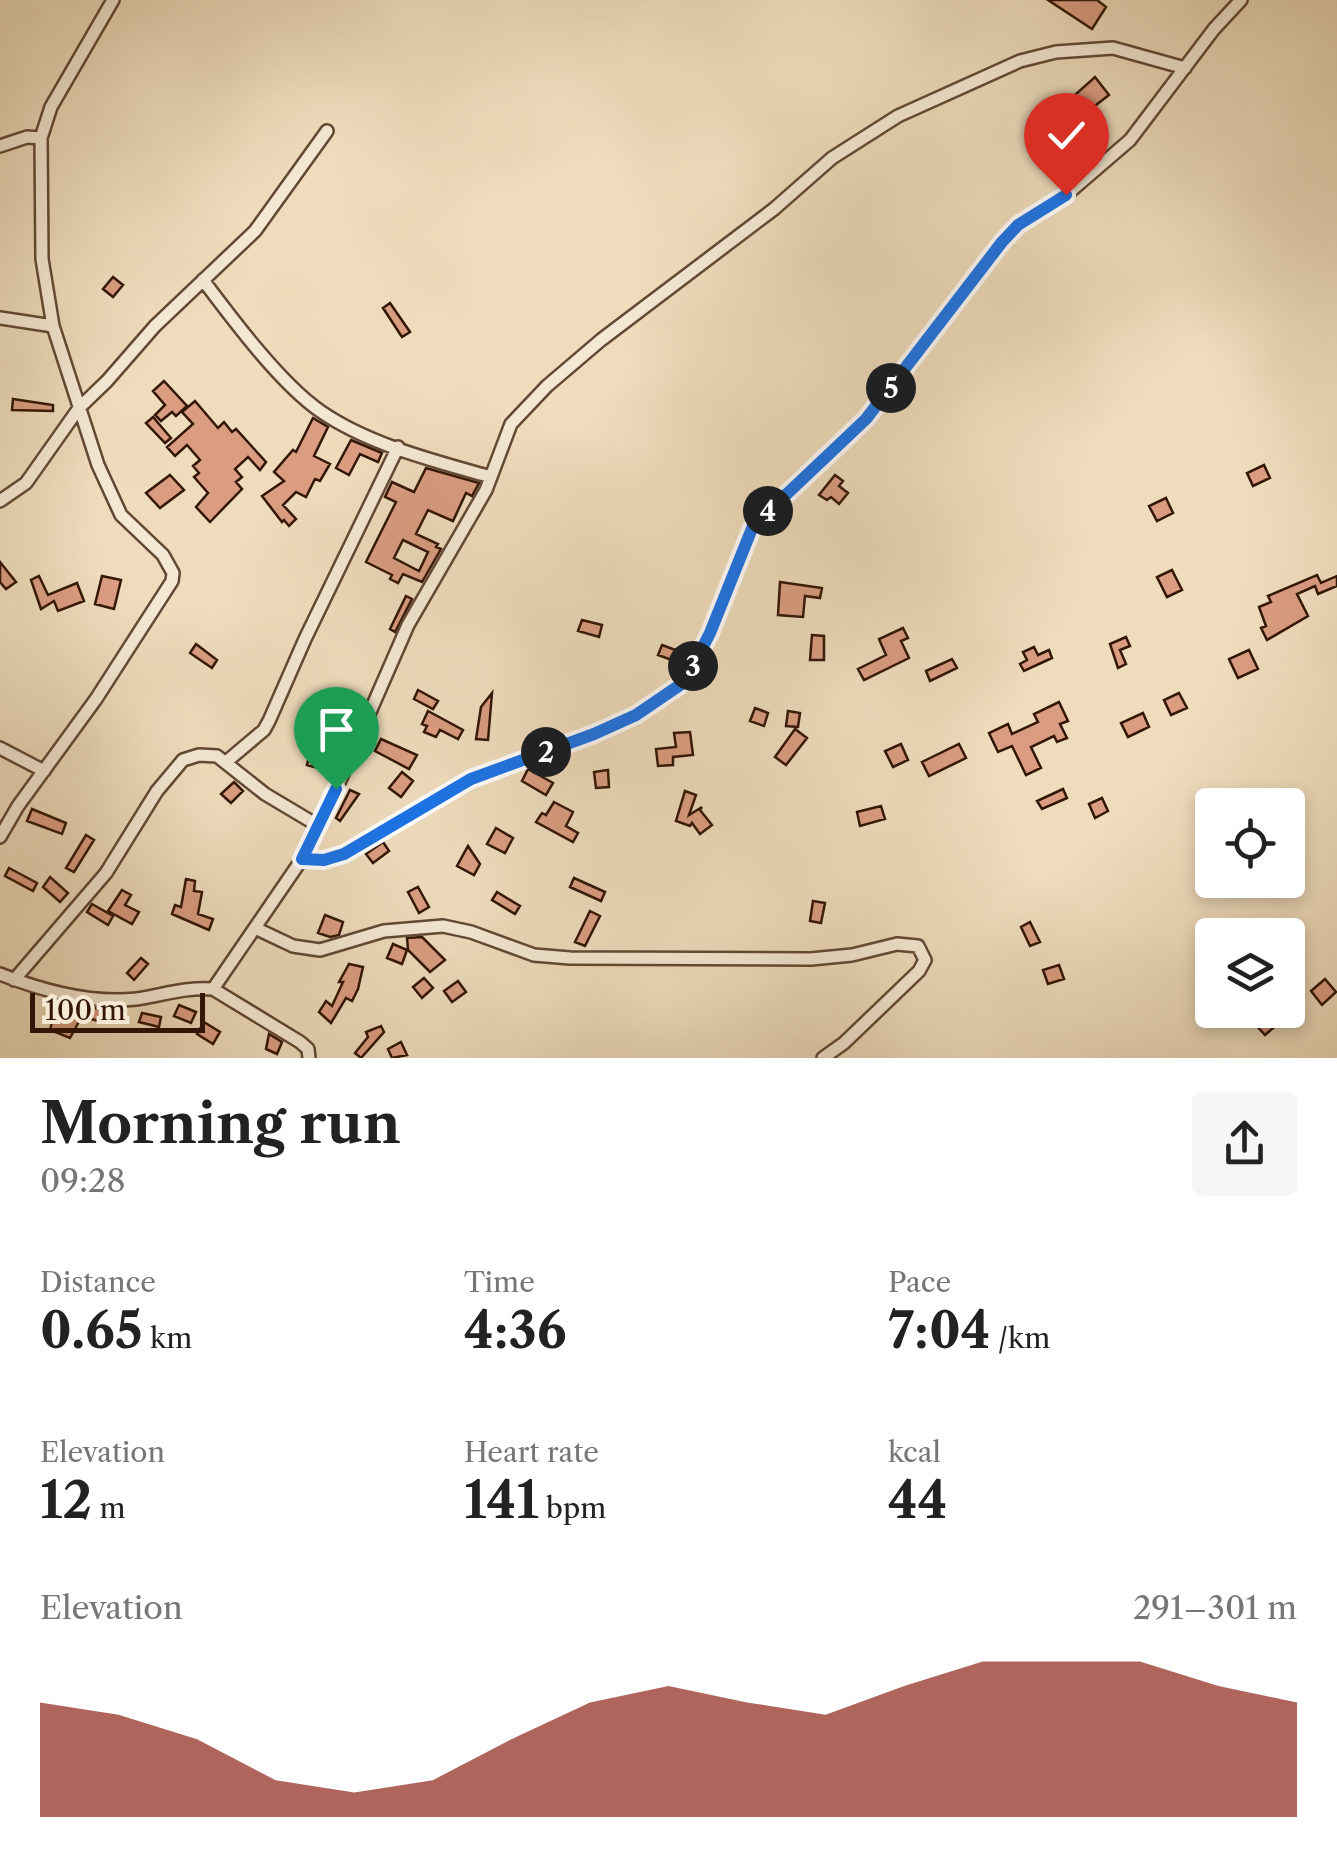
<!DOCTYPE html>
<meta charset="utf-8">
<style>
:root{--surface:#fff;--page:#f6f6f6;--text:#222;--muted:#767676;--accent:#8f2418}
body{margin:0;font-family:"Libre Caslon Text",serif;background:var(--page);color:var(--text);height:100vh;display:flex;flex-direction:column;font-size:38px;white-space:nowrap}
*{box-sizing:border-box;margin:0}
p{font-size:32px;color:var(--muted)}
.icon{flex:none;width:55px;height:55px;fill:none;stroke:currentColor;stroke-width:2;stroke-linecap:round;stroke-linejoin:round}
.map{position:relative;height:1058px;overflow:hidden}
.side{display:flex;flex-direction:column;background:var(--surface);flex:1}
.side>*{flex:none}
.fabs{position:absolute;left:1195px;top:788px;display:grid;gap:20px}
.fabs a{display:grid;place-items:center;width:110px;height:110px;border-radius:10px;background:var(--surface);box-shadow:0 5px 15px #0003;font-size:50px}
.scale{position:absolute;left:30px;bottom:25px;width:175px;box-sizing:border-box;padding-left:10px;border:5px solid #331606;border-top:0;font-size:28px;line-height:35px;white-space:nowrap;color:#331606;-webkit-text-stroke:8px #f4e8d3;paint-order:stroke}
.pin{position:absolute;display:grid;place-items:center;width:85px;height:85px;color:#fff;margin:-102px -42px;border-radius:50% 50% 50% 0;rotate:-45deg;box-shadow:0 0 10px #0007}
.pin .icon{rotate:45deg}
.km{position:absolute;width:50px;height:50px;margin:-25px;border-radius:50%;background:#222;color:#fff;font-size:28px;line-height:50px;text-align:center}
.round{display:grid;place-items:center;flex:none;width:105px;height:105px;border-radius:10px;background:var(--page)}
.head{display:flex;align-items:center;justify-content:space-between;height:170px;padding:0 40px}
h1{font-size:55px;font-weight:700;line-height:75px}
.figures{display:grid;grid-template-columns:repeat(3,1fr);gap:15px;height:170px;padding:10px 40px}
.figures div{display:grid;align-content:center}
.figures b{font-size:50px;font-weight:700}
.figures small{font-size:28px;font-weight:400}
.figures p{font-size:28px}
.chart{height:280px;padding:20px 40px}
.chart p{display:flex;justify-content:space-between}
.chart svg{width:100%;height:180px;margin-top:10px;fill:var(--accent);opacity:.7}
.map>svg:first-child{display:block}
.building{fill:#da9d82;stroke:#331606;stroke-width:2.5;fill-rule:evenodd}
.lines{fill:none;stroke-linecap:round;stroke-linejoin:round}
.street-casing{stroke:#624834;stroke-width:16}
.street{stroke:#f4e8d3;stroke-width:11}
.route-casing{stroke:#fff;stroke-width:20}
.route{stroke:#1a73e8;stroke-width:12}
</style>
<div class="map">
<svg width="1337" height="1058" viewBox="0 0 1337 1058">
<rect width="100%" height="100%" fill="#eedcbc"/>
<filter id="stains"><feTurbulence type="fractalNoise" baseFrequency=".002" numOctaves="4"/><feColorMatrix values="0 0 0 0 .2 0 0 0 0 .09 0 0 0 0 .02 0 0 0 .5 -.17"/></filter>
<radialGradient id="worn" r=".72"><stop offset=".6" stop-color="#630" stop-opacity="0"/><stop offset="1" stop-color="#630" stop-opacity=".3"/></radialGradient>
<path class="building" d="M1048 0H1097L1106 7 1092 29Z
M1095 77 1109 95 1087 112 1081 105 1073 112 1066 103Z
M113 277 123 285 113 297 103 289Z
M390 303 410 332 402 337 383 308Z
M164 381 187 406 176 416 172 412 161 421 155 415 165 405 153 391Z
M13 399 53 405V411L12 410Z
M195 401 218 428 224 422 232 432 236 429 266 462 260 470 248 457 235 469 242 477 236 482 242 489 210 522 196 507 208 493 194 477 199 473 193 466 200 460 187 445 175 456 167 447 193 424 182 412Z
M153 417 171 438 165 443 146 423Z
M313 418 328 427 314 456 330 464 320 481 315 479 306 497 296 492 283 505 296 519 289 526 284 520 282 522 262 496 284 481 274 472 293 450 296 452Z
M351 440 382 453 378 462 360 454 349 475 336 468Z
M1264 465 1270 478 1253 486 1247 473Z
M426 468 479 483 472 496 466 493 453 521 428 510 416 534 438 544 436 547 441 549 422 582 403 574 398 583 390 579 392 575 366 562 396 502 385 497 392 482 414 492ZM403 540 428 552 419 571 394 558Z
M170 475 184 490 160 508 146 493Z
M835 475 843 481 839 486 848 493 839 504 831 497 827 500 819 495Z
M1166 498 1173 513 1157 521 1149 506Z
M0 562 16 582 6 589 0 582Z
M1172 570 1182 590 1167 597 1157 577Z
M1317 575 1321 583 1337 576V586L1318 594 1315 586 1297 594 1308 616 1267 640 1261 628 1266 626 1259 607 1271 602 1268 596Z
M39 576 48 595 77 583 84 601 58 611 54 601 41 609 31 580Z
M102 576 121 580 114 609 95 604Z
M780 582 822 588 820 598 805 596 803 617 778 615Z
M406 596 412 599 395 632 390 629Z
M582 620 602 625 599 637 578 631Z
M903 628 908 638 901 641 909 658 864 680 858 669 886 655 879 639Z
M812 635 824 636V660H810Z
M1126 637 1130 646 1120 650 1126 664 1118 668 1110 644Z
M196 644 217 660 212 668 190 653Z
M662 645 681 652 677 662 658 655Z
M1034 647 1038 655 1049 650 1052 658 1024 671 1020 664 1027 660 1023 652Z
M1249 650 1258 669 1238 678 1229 659Z
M952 659 957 668 930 681 926 671Z
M418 690 438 701 433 709 414 699Z
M492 693 488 740 476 739 481 707Z
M1179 693 1187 708 1171 715 1164 700Z
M1059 702 1068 721 1060 724 1067 738 1057 742 1054 736 1031 747 1041 768 1026 775 1012 746 998 752 989 733 1008 724 1012 734 1038 722 1034 714Z
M755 708 768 713 764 726 750 721Z
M428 711 463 730 458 739 440 730 436 737 424 732 427 726 422 724Z
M788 711 800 713 798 727 786 726Z
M1143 713 1149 727 1128 737 1121 723Z
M795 729 807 738 786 765 775 757Z
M690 732 693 755 673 757V765L658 766 656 749 676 747 674 733Z
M381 739 417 755 409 769 375 751Z
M901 744 908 760 893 767 885 751Z
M959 744 966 758 929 776 922 762Z
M311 748 322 751 318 768 307 765Z
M528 769 553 783 546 795 522 781Z
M608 770 609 787 596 788 594 772Z
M402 772 413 781 401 797 389 788Z
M234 782 243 791 231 803 221 794Z
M1063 789 1067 798 1042 809 1037 801Z
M350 790 359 794 340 821 336 818Z
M685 791 696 795 689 815 702 807 700 810 712 825 700 834 692 823 690 826 676 821Z
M1102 798 1108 811 1095 818 1089 804Z
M554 802 573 812 566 826 578 833 573 842 536 822 542 813 546 815Z
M881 806 885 819 860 826 857 812Z
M32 809 66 823 62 834 27 821Z
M496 828 513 838 505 853 487 844Z
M86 835 94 840 74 872 66 868Z
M383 842 389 851 373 863 366 854Z
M468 846 480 864 474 875 457 866Z
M9 868 37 883 33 891 5 876Z
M50 877 68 893 60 902 43 887Z
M574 878 605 892 601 901 570 887Z
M186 879 195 881 194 891 202 892 198 914 213 919 209 930 172 914 175 905 181 907Z
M418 887 429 907 419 913 408 892Z
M122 890 131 895 125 905 139 912 132 924 108 911Z
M497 892 520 906 515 914 492 900Z
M813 901 825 903 821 923 810 921Z
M92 904 113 916 108 925 87 912Z
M590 911 600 916 585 946 575 942Z
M325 915 343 922 339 935 330 937 318 933Z
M1030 922 1040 942 1030 946 1021 927Z
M422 937 445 960 430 972 408 950 407 938Z
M393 944 407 950 402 964 387 958Z
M141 958 148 964 134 980 127 973Z
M349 964 363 967 358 989 352 1001 346 998 331 1023 319 1012 326 1001 332 1006 343 982H339Z
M1059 965 1064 979 1048 984 1043 970Z
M1288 976 1303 994 1293 1003 1288 996Z
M424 978 433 988 422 998 413 987Z
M1325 979 1336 992 1322 1005 1311 991Z
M458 981 466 992 452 1002 444 991Z
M49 1000 95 1008 104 1011 101 1022 82 1016 70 1038 50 1030 56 1007 48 1004Z
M179 1005 196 1012 191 1023 174 1016Z
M1257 1010H1280L1286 1017 1265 1035 1249 1017Z
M142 1013 161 1017 159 1027 139 1022Z
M204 1022 220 1032 213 1044 197 1034Z
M381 1026 384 1032 361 1058 355 1053 368 1037 366 1032Z
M269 1034 282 1042 277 1054 266 1049Z
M401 1042 407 1055 392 1058 388 1049Z"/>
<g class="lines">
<g class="street-casing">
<path id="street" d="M0 146 27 137 41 138
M203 280C233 320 280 383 320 411 369 445 435 461 491 477
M0 318 53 326
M0 501 26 483 79 408 107 381 155 326 255 231 327 131
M0 748 44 771
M226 762 264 730 269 721 305 639 398 447
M0 837 18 806 96 699 172 581 173 573 163 555 121 515 98 465 53 326 42 259 41 138 51 107 113 0
M302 859 324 860 344 854 471 779 595 734 636 715 680 685 690 673 710 633 753 527 866 419 958 297 1018 225 1066 195 1130 140 1214 29 1241 0
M255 928 293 946 320 950 384 931 443 926 471 932 534 955 570 958 811 959 852 955 897 944 918 946 925 960 919 971 844 1043 823 1058
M0 974C43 991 90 1004 136 999 163 995 185 987 213 989L302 859 342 776 408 625 486 490 511 424 547 386 601 340 774 209 832 158 898 116 1020 61 1056 52 1113 48 1185 68
M14 980 106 873 157 791 183 760 199 755 217 756 265 794 317 825
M213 989 300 1042 308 1049 309 1058"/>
</g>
<use href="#street" class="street"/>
</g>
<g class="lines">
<g class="route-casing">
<path id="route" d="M336 789 302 859 324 860 344 854 471 779 594 734 636 715 680 685 690 672 710 633 753 526 866 419 1002 242 1018 225 1066 195"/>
</g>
<use href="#route" class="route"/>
</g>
<rect width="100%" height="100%" filter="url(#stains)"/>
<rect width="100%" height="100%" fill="url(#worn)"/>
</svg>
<div class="fabs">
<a><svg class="icon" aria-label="locate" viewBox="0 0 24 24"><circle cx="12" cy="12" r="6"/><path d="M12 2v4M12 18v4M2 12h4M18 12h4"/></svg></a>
<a><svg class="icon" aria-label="layers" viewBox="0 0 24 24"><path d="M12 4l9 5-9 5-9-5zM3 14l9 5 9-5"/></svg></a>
</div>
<div class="scale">100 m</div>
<div class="pin" style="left:336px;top:789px;background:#1e9e55"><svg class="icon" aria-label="arrive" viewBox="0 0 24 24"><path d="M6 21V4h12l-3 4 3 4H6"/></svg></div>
<div class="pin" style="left:1066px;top:195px;background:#d93025"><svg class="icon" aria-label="check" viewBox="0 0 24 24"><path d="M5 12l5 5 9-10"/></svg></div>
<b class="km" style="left:546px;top:752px">2</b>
<b class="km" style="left:693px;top:666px">3</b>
<b class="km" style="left:768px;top:511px">4</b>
<b class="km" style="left:891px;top:388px">5</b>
</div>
<section class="side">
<div class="head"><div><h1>Morning run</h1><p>09:28</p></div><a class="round"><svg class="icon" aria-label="share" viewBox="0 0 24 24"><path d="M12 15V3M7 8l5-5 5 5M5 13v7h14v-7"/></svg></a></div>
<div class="figures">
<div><p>Distance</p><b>0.65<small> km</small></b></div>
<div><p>Time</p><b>4:36</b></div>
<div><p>Pace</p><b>7:04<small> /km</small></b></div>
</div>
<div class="figures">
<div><p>Elevation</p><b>12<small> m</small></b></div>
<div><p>Heart rate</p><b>141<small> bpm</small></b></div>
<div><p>kcal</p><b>44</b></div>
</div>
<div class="chart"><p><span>Elevation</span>291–301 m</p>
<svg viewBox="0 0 160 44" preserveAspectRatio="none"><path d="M0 44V16L10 19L20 25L30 35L40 38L50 35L60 25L70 16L80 12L90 16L100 19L110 12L120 6L130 6L140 6L150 12L160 16V44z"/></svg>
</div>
</section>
